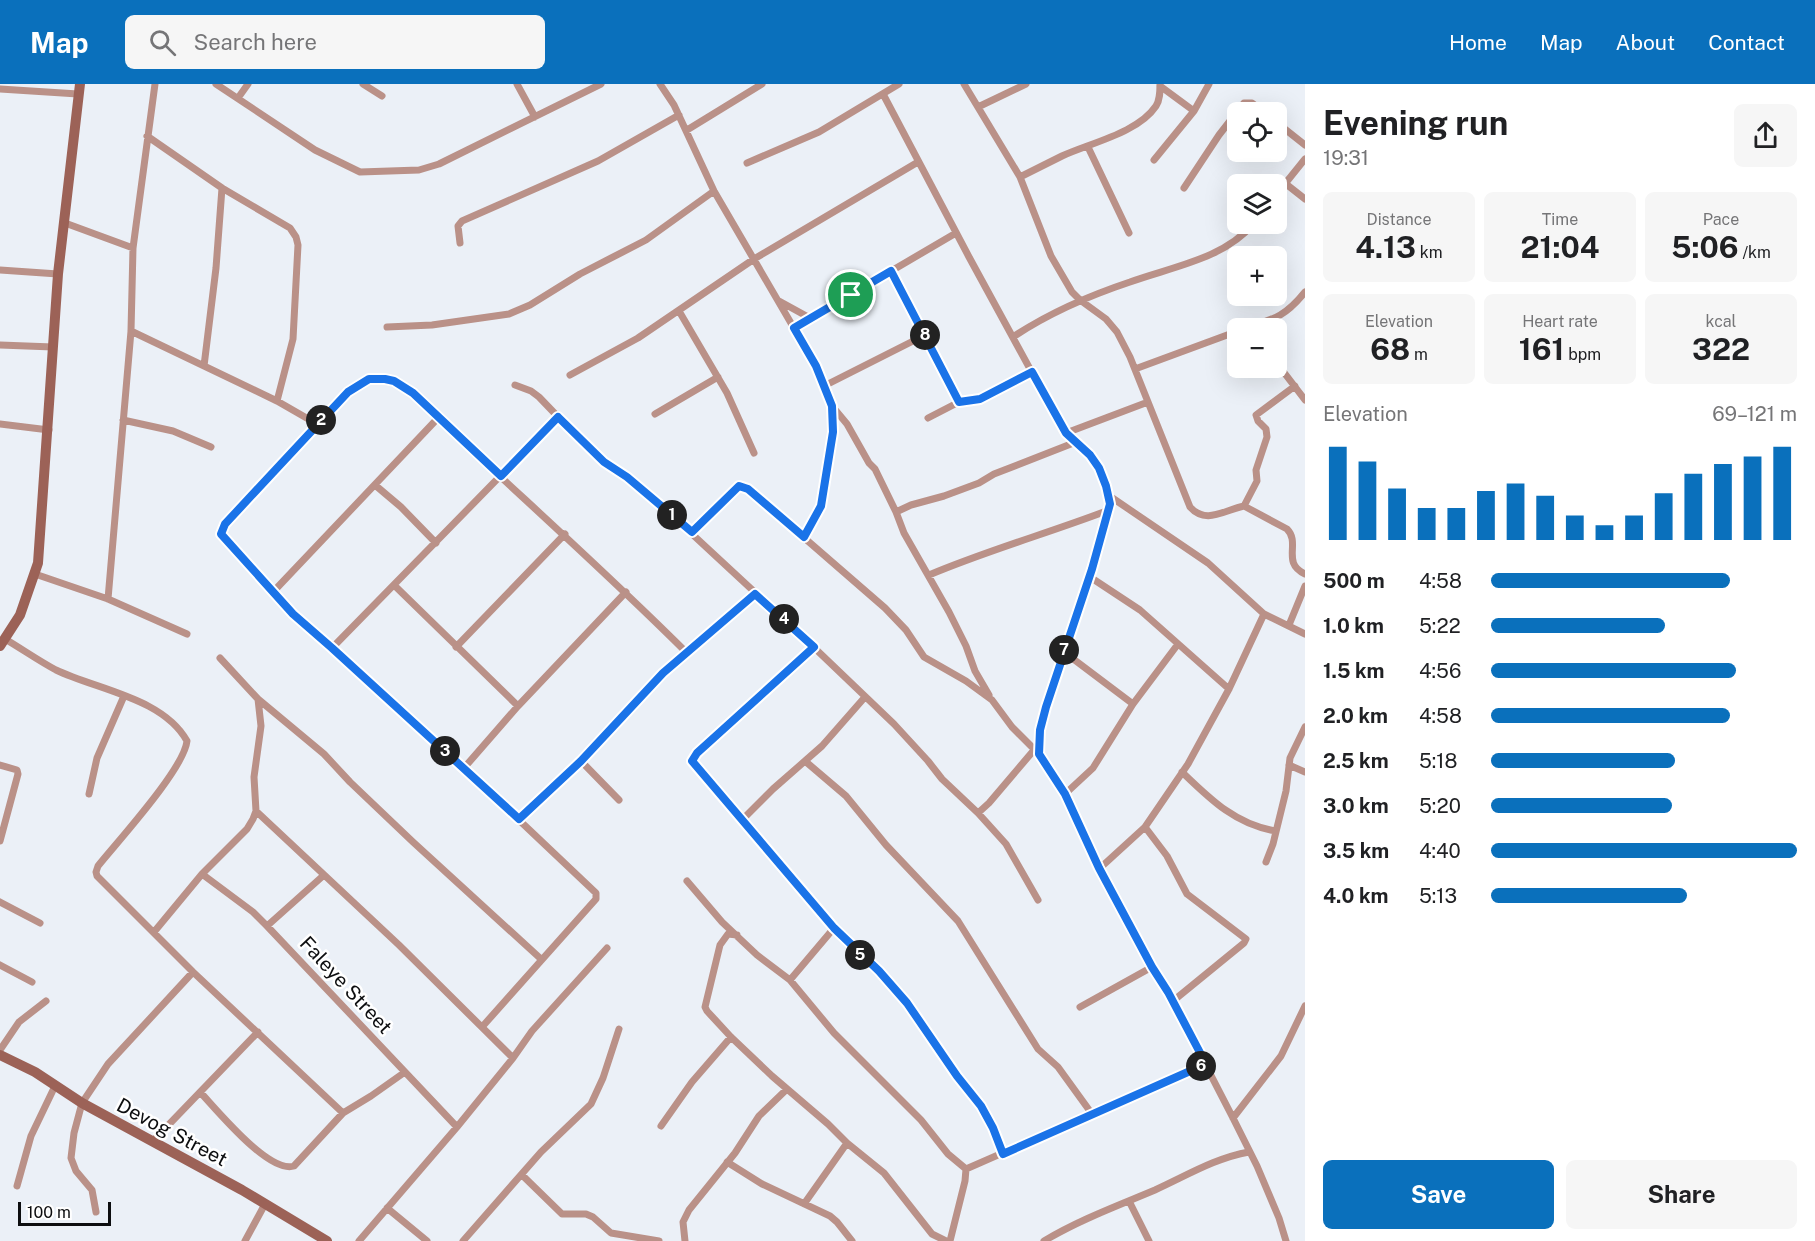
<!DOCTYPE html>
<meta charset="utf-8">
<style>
:root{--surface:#fff;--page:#f6f6f6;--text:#202124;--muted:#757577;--accent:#0a70bc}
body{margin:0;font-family:"Public Sans",sans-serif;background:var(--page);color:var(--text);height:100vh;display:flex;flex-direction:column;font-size:22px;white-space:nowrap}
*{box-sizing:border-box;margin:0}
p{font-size:20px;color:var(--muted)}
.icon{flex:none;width:33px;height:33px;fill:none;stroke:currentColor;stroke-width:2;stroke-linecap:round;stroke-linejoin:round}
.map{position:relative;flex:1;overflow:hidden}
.side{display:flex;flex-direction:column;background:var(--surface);width:510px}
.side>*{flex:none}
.controls{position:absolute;left:1227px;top:18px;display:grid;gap:12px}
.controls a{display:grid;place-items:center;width:60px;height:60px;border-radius:9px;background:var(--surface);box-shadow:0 6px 24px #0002;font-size:30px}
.scale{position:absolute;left:18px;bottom:15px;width:93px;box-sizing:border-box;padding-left:6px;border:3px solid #0d0e10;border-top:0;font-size:16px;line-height:21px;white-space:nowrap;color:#0d0e10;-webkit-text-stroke:4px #fff;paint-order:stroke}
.pin{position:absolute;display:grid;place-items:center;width:51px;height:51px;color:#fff;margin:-26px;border:3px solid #fff;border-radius:50%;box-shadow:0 2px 6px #0007}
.km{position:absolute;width:30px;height:30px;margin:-15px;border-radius:50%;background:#222;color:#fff;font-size:16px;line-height:30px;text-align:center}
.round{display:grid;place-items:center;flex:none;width:63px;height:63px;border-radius:9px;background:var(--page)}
.headline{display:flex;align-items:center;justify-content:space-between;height:102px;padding:0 18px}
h1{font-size:33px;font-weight:700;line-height:45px}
.metrics{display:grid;grid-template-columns:repeat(3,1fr);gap:9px;height:102px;padding:6px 18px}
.metrics div{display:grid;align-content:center;border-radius:9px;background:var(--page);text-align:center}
.metrics b{font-size:30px;font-weight:700}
.metrics small{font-size:16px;font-weight:400}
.metrics p{font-size:16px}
.chart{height:168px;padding:12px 18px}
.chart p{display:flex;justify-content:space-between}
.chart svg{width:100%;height:108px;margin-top:6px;stroke:var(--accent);stroke-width:6}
.button{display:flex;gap:12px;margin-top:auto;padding:12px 18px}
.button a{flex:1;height:69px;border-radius:9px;background:var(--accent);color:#fff;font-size:24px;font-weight:700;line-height:69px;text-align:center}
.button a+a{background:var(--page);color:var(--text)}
ul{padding:0 18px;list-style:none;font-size:20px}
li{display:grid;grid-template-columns:96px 72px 1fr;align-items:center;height:45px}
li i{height:15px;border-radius:8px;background:var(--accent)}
header{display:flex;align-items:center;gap:36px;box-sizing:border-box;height:84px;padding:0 30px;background:var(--accent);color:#fff}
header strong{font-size:28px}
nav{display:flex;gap:33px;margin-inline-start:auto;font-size:21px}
.search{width:420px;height:54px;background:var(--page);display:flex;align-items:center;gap:15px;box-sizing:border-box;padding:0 21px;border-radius:9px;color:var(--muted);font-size:22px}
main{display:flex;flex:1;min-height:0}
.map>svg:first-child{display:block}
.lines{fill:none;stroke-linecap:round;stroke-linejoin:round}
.street{stroke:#ba9188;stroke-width:7}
.secondary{stroke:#9c6257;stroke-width:10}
.route-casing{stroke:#fff;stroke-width:12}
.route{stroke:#1a73e8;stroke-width:8}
.labels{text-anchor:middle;stroke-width:5;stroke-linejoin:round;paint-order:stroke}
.street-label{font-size:20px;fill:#0d0e10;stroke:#fff}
</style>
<header>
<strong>Map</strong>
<div class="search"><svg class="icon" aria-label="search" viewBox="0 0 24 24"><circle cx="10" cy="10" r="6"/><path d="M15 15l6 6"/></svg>Search here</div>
<nav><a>Home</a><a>Map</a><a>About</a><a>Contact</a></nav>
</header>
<main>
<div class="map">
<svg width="1305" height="1157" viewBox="0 0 1305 1157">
<rect width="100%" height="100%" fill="#ebf0f7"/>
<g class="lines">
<path class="street" d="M216 0 315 66 360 88 419 86 439 80 601 0
M363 0 382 12
M517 0 535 33
M660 0 674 21 714 107 816 282 832 322 833 348 821 422 804 453
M964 0 1020 93 1051 172 1072 208 1080 216 1106 235 1117 248 1130 273 1190 423C1206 441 1224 426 1244 422L1287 445C1301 459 1281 479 1305 490
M1160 2 1194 27
M0 5 78 10
M883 10 969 173 1060 340 1073 356 1090 371 1099 384 1106 402 1110 420 1092 485 1045 623 1040 647 1039 670
M238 14 248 0
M978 23 1026 0
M1276 38 1305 61
M687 46 762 0
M147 52 222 104 290 144 296 153 298 161 293 255 277 317
M1088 63 1129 149
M1154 76 1194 27 1209 0
M747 79 819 48 899 0
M1020 93C1034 86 1048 79 1062 72 1090 59 1138 49 1156 22 1160 16 1160 8 1160 0
M1286 100 1305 115
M1184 104 1219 51 1244 19H1252L1264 28
M1276 111 1305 75
M65 139 133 164
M460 159 458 142 462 137 598 77 679 31
M0 186 58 190
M891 187 959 318
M779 217 810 234
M679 227 727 309 754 369
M387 243 432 241 509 230 530 221 580 190 646 156 714 107
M794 244 956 149
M1245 244C1274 235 1285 233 1305 208
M131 247 277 317 317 340 225 440 222 445 223 453 302 538 464 684 596 809V815L482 943
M1013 253C1049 229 1088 212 1130 198 1171 183 1224 175 1253 140
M0 261 53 263
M1276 278 1305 316
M204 282 216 184 222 104
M1135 285 1238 247
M570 291 638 254 754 175 918 78
M515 301 531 307 539 313 586 362 604 378 627 393 692 448
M824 302 925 251
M832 322 847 340 869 379 875 385 896 428 904 449 949 528 966 562 975 587 989 611
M655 330 718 293
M928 334 959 318 980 315 1032 288
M123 336 173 347 211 363
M0 340 49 346
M317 340C336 320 356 290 387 295 411 300 457 353 477 371 548 437 619 501 687 569
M1066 349 1148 318
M375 401 401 423 436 459
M1108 411 1208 479 1264 530 1305 550
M1244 422 1257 397 1256 386 1267 353 1266 345 1258 337 1256 331 1295 302
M896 428 911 421 944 412 979 399 994 390 1076 358
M35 490 108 515 187 550
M929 491C988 466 1049 449 1109 426
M1090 493 1140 526 1229 605
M395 502 518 622
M273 508 438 334
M108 515 131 247 133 164 155 0
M1289 541 1305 502
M5 555C22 565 39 577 56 586 98 606 163 614 187 657 184 685 118 757 98 782L96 788 97 792 193 888 343 1029
M456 563 565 450
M814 563 697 669 692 677 834 844 879 887 907 919 956 992 982 1022 993 1044 1003 1070
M332 564 558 333
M1064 568 1133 620
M258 615 324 670 350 698 413 758 541 875
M581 677 619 716
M805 677 846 712 886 761 958 837 1038 965 1058 983 1092 1030
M0 681 17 686 18 690 0 757
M1289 681 1305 688
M464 684 518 622 626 508
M1182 688C1210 715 1236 741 1276 747
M89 710 97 674 124 612
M1065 710 1093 684 1133 620 1178 560
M256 727 399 861 513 974
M978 729 989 719 1034 666
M519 735 581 677 663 589 755 510
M742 736 773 705 822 662 865 613
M1145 743 1167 772 1187 810 1246 855 1244 859 1173 917
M1266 778 1273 760 1286 707 1290 674 1305 643
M1099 785 1145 743 1188 680 1229 605 1264 530
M202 790 253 828 267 842 457 1043
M687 797 722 838 757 871 790 896 834 949 921 1036 948 1070 966 1085
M1038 816 1006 760 978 729 942 695 928 677 894 640 802 552 692 450 693 445 736 403 745 402 748 405 885 524 906 546 924 573 966 597 992 616 1012 643 1039 670 1050 685 1065 710 1099 785 1152 883 1168 908 1233 1034 1257 1082 1279 1134 1286 1157
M0 818 40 839
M267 842 324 791
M154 848 202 790 247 745 253 735 256 727 254 693 261 642 258 615 220 574
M737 851 728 850 720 861 705 923 707 927 731 953 772 992 828 1040 847 1059 884 1089 932 1150 946 1157
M0 881 32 898
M790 896 834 844
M1080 923 1152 883
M0 966 19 938 46 917
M200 1008C217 1026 269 1090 294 1082L343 1029 371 1012 405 988
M1233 1034 1281 972 1305 922
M661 1042 692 998 731 953
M153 1057 258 948
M727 1078 762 1100 830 1132 837 1138 852 1157
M522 1091 562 1130H586L593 1133 611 1149 659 1157
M17 1102 31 1052 55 1002
M1129 1117 1149 1157
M804 1120 847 1059
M387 1124 427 1157
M96 1128 92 1106 76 1087 71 1074 74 1049 82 1019 108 980 193 888
M245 1157 265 1120
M359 1157 457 1043 513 974 532 947 607 864
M463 1157 541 1068 591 1020 603 994 619 945
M685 1157 683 1138 689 1126 735 1069 759 1032 787 1005
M950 1157 965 1097 966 1085 1206 980
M1044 1157C1079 1136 1117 1122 1155 1106 1186 1092 1215 1074 1249 1068"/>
<path class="secondary" d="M0 562 20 531 38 479 58 190 80 0
M0 971 35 988 82 1019 242 1106 327 1157"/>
</g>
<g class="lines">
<g class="route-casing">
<path id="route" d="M891 187 959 318 980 315 1032 288 1066 349 1090 371 1099 384 1106 402 1110 420 1092 485 1046 623 1040 646 1039 670 1065 710 1099 784 1152 883 1168 908 1206 980 1003 1070 993 1044 981 1022 957 992 907 919 879 887 834 844 692 677 697 669 814 563 755 510 663 589 581 677 519 735 332 564 293 530 221 450 225 440 348 308 369 295H385L394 297 413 309 501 392 558 333 604 378 627 393 692 448 739 402 748 405 804 453 821 422 833 348 832 322 816 282 794 244Z"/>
</g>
<use href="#route" class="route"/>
</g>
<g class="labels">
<g class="street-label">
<text transform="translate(346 901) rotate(47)" y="7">Faleye Street</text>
<text transform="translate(172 1048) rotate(28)" y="7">Devog Street</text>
</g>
</g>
</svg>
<div class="controls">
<a><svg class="icon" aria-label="locate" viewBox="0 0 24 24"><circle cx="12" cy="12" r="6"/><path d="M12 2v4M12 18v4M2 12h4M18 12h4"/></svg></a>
<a><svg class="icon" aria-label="layers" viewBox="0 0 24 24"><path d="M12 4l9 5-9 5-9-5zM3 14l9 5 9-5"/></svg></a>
<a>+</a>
<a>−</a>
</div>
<div class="scale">100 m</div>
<div class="pin" style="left:851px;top:211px;background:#1e9e55"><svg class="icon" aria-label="arrive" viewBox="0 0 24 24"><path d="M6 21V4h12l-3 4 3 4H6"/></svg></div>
<b class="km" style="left:672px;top:431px">1</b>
<b class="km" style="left:321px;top:336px">2</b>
<b class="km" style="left:445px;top:667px">3</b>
<b class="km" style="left:784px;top:535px">4</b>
<b class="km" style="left:860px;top:871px">5</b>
<b class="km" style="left:1201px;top:982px">6</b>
<b class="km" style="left:1064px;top:566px">7</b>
<b class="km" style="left:925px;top:251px">8</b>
</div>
<section class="side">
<div class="headline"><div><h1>Evening run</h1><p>19:31</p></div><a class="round"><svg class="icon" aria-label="share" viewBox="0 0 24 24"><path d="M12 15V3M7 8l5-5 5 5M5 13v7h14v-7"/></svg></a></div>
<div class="metrics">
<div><p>Distance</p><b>4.13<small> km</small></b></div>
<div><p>Time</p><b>21:04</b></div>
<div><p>Pace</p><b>5:06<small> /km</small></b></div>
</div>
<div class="metrics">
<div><p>Elevation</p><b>68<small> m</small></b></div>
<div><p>Heart rate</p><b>161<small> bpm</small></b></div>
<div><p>kcal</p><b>322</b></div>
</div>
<div class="chart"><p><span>Elevation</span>69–121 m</p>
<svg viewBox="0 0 160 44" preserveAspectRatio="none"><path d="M5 44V6M15 44V12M25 44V23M35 44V31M45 44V31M55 44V24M65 44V21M75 44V26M85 44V34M95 44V38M105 44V34M115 44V25M125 44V17M135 44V13M145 44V10M155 44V6"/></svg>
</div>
<ul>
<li><b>500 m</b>4:58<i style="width:78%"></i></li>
<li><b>1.0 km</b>5:22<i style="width:57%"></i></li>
<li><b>1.5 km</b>4:56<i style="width:80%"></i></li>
<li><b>2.0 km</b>4:58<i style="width:78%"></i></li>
<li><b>2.5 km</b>5:18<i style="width:60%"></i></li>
<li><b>3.0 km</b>5:20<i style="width:59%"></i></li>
<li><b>3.5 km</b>4:40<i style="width:100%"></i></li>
<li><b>4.0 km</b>5:13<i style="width:64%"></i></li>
</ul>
<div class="button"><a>Save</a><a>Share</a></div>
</section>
</main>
